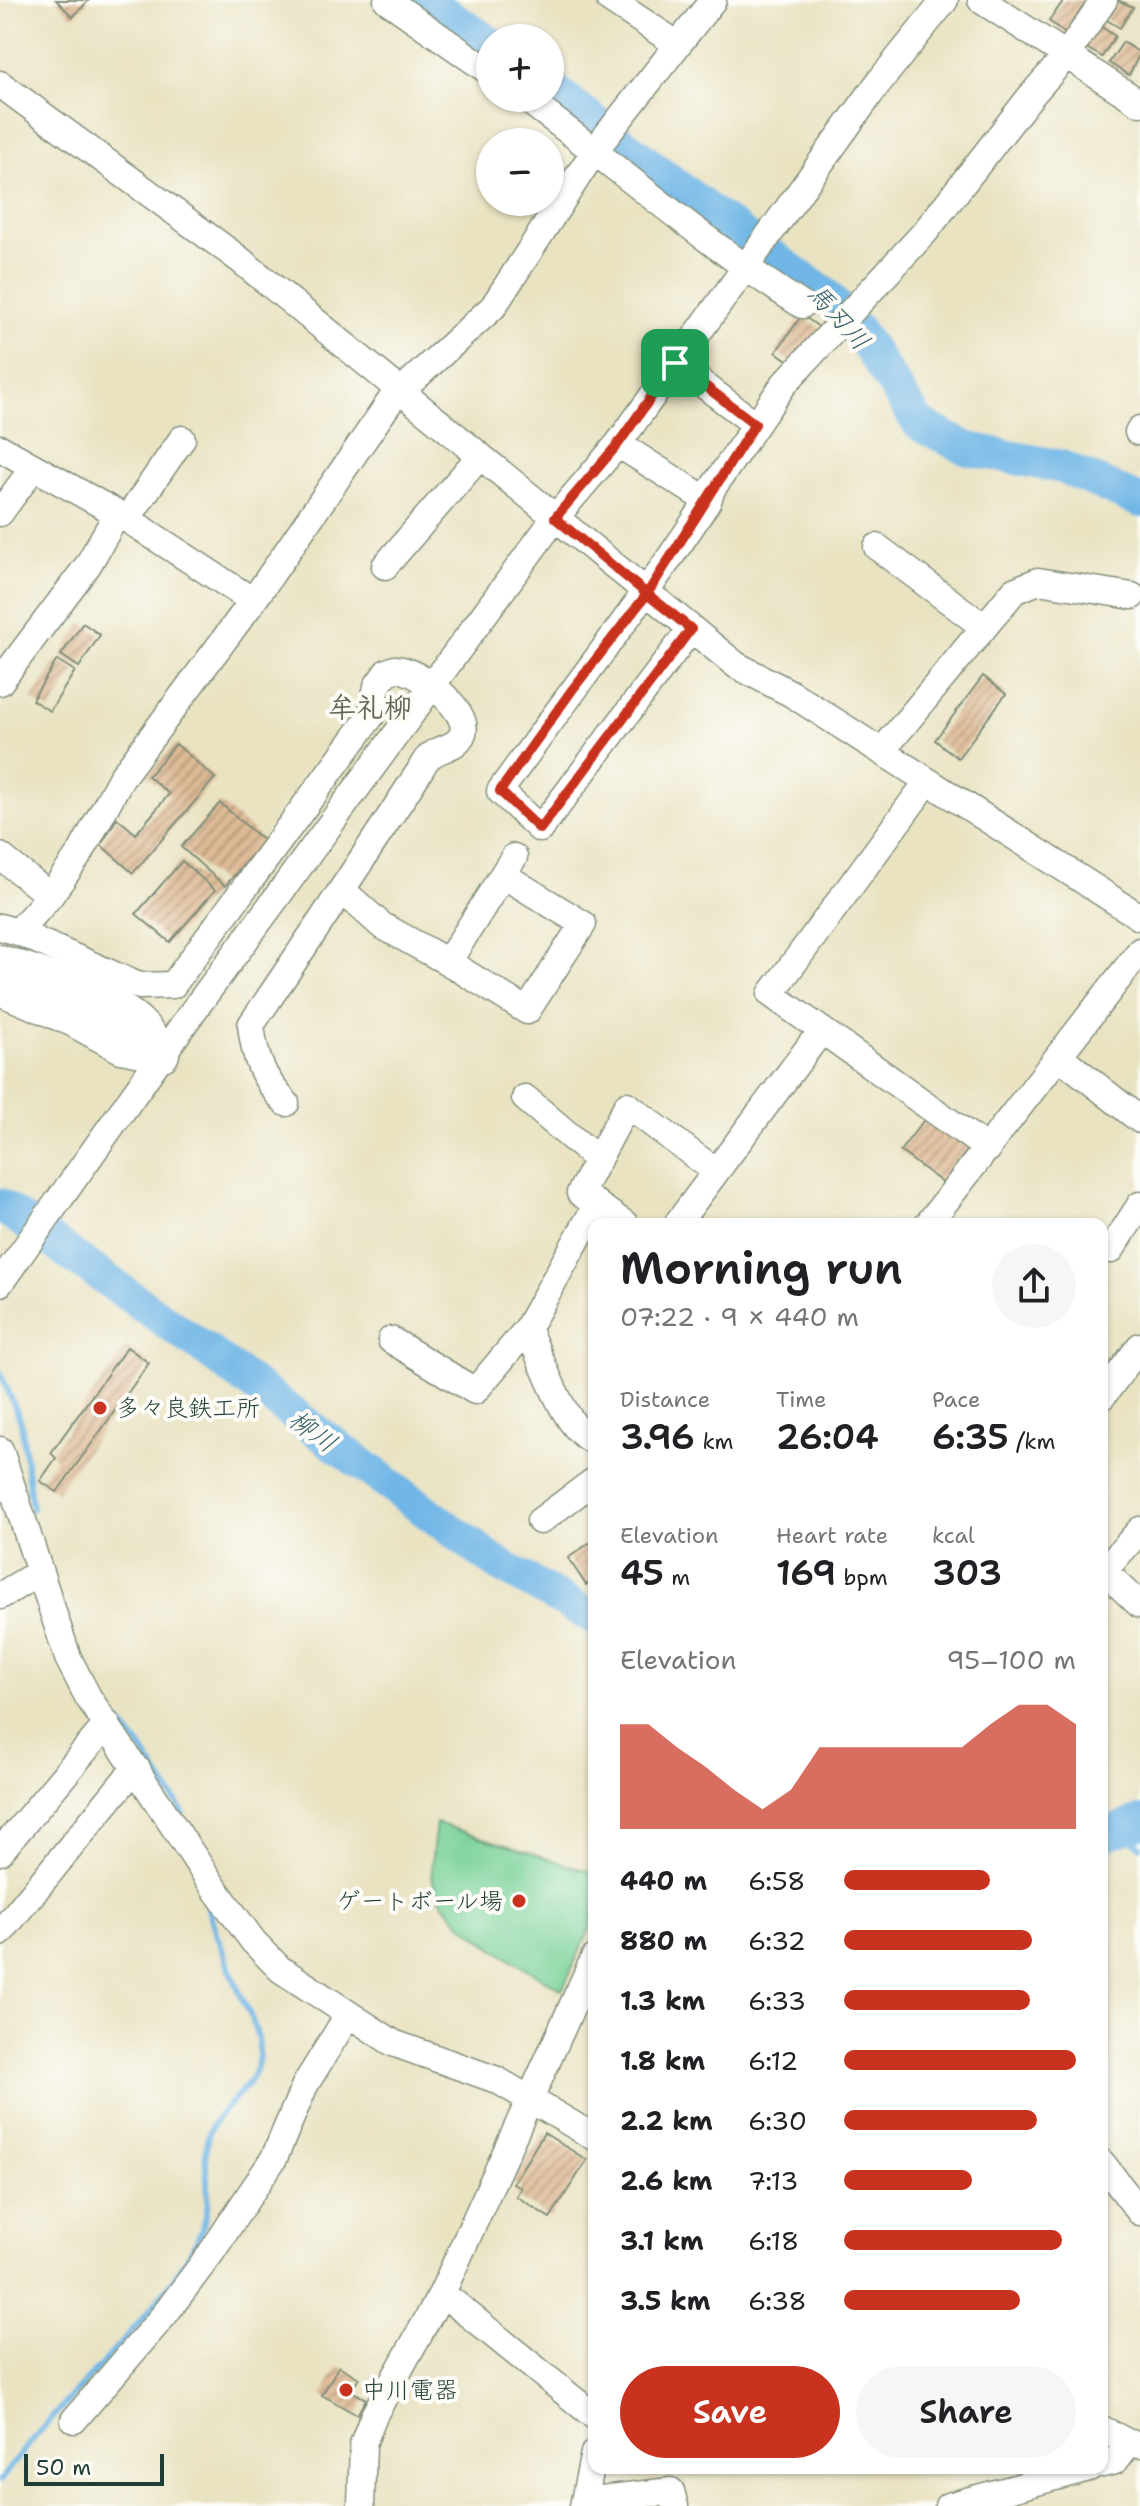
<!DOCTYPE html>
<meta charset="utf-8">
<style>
:root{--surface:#fff;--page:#f6f6f6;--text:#202124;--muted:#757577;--accent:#c8321e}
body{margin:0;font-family:"Shantell Sans","Klee One",sans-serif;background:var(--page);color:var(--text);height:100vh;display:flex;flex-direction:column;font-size:30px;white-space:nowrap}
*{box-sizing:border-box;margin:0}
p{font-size:26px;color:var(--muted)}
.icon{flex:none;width:44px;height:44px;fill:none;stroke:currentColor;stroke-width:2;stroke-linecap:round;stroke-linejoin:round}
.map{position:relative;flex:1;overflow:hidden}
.panel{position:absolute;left:588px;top:1218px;width:520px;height:1256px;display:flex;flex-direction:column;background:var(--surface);border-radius:16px;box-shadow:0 2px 6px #0004}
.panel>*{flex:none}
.buttons{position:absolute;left:476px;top:24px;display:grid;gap:16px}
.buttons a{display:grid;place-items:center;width:88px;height:88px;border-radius:50%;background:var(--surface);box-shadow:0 2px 6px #0004;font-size:40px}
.scale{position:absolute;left:24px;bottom:20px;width:140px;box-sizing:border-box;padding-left:8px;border:4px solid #1f3d34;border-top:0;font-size:22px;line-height:28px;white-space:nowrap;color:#1f3d34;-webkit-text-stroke:6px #fdfcf7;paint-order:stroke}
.pin{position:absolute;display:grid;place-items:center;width:68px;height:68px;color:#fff;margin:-34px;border-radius:16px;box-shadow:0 4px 12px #0006}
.round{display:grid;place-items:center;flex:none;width:84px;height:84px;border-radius:42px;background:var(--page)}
.head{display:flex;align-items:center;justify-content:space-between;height:136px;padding:0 32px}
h1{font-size:44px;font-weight:600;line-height:60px}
.stats{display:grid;grid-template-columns:repeat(3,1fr);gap:12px;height:136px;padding:8px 32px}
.stats div{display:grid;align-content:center}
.stats b{font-size:34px;font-weight:600}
.stats small{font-size:22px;font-weight:400}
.stats p{font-size:22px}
.chart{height:224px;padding:16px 32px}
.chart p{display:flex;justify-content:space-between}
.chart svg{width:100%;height:144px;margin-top:8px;fill:var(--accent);opacity:.7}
.cta{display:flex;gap:16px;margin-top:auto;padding:16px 32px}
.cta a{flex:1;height:92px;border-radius:48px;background:var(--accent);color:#fff;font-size:32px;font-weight:600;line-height:92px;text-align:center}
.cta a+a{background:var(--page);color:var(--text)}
ul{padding:0 32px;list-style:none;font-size:26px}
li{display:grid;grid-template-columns:128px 96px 1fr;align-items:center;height:60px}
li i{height:20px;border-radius:10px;background:var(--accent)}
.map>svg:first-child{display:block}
.pitch{fill:#79d299;stroke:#4c8866;stroke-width:2}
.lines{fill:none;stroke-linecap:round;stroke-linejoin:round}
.stream{stroke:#6fb6e6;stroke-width:6}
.river{stroke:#6fb6e6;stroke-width:34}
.building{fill:url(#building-hatch)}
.minor-casing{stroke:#84907b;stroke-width:29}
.major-casing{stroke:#84907b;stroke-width:37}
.minor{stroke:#fff;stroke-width:26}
.major{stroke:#fff;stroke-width:34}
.route-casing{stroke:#fff;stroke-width:16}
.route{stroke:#c8321e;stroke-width:10}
.poi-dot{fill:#c8321e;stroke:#fdfcf7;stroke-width:3}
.labels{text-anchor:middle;stroke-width:8;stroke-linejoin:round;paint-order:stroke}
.poi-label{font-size:24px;fill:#1f3d34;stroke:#fdfcf7;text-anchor:start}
.water-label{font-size:26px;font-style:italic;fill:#376169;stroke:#fdfcf7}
.quarter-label{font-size:28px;font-weight:bold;fill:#626956;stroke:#fdfcf7}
</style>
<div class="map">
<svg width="1140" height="2506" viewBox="0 0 1140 2506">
<defs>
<pattern id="building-hatch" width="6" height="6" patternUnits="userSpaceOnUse" patternTransform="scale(2)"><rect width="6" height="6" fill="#deba95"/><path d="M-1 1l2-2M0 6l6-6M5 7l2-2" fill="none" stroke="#b3987a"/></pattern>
</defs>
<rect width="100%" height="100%" fill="#fdfcf7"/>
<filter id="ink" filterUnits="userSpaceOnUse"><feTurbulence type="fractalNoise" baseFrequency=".0125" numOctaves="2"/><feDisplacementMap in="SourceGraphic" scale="16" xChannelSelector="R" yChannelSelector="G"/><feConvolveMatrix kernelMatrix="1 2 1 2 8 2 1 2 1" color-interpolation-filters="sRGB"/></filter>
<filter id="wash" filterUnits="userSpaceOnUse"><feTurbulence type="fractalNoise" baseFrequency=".006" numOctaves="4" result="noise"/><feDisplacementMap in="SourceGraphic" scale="32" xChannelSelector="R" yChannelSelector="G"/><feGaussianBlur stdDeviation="1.8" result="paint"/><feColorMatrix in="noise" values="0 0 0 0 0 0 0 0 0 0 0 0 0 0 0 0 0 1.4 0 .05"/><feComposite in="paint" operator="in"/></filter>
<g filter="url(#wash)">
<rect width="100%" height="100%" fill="#e9e3c2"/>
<path class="pitch" d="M436 1823 594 1873V1920L562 1990C525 1967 447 1928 434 1885 429 1866 434 1842 436 1823Z"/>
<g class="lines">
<path class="stream" d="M0 1372 21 1422 32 1509
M118 1721 139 1745 183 1813
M1116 1828 1140 1846
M0 2481C57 2399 162 2319 201 2231 216 2198 200 2164 208 2136 219 2102 262 2088 259 2048 258 2029 247 2009 239 1991 225 1957 211 1924 203 1889"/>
<path class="river" d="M425 0 490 43
M550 87 713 214 825 294 858 331 919 424 968 449 1062 467 1140 501
M0 1205 195 1342 498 1564 594 1618
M1102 1836 1140 1822"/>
</g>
<g id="blocks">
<path class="building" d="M56 0H89L73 17Z
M1064 0H1096L1069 36 1049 21Z
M1117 0 1133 7 1120 28 1105 19Z
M1097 24 1115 36 1102 57 1083 46Z
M1123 42 1140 53 1129 75 1109 63Z
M802 315 823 330 797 367 776 352Z
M83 623 100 635 79 667 61 655Z
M57 660 75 671 50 711 32 700Z
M983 676 1006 694 958 758 935 740Z
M176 744 215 778 133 873 101 845 117 818 136 834 169 794 148 776Z
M220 803 264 841 225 886 181 847Z
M182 861 215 890 170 942 136 914Z
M927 1116 969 1148 943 1183 900 1151Z
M127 1347 149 1363 57 1492 40 1481 56 1458 51 1453Z
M594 1540V1580L586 1585 568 1558Z
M544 2133 587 2160 550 2218 516 2196 521 2188 513 2183Z
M339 2366 359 2378 351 2391 366 2399 357 2415 322 2395Z"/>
</g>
</g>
<g filter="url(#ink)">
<use href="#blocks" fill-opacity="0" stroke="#84907b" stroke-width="2"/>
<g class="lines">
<g class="minor-casing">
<path id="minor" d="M387 0 490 72
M610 0 677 44
M981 0 1140 103
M0 84 239 259 736 665 792 694 1140 917
M525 98C618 167 704 243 802 305
M675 363 755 424
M1138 432 1140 429
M618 444 708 501
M0 448 127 519 253 601
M0 513 33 468
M127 519 182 439
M877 547 984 627
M385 566 480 456
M691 629 540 829 500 791C569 694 643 601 708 501L712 489 784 384 925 232 1030 97 1065 57 1104 0
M0 682 88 565 117 514
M882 751 1014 591 1038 581 1132 596
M928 781 771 994 988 1149
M0 856 50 896
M343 891 381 925 448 962 514 857
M0 927 18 932 139 986 173 985 371 716 377 686 387 672 395 669C416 668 470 709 463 733 457 749 439 747 429 757 425 760 422 767 419 772 364 857 308 941 251 1025 255 1059 262 1078 286 1103
M18 932 50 896 81 852 121 778 253 601 391 400 493 307 595 150 713 0
M448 962 527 1011 583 924 503 875
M1059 1056 1140 1120
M525 1098 598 1160
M625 1224 580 1193 627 1105 714 1170
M677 1224 821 1031
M928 1224 1140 951
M1111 1250 1140 1205
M0 1283 191 1014 555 518 618 444 879 82 945 0
M391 1340 475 1391 527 1329
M1102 1397 1140 1346
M594 1441C564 1431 542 1358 527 1329L597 1204
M0 1450 68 1658 88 1697 215 1889 253 1941 280 1969 393 2043 497 2080 594 2137
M540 1521 594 1481
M1104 1571 1140 1605
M1102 1573 1140 1530
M0 1596 40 1572
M0 1852 107 1724
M0 1933 126 1779 138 1770
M1102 2163 1140 2212
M442 2293 594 2416
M74 2420 165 2314 211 2253 274 2158 305 2085 348 2015
M1102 2429 1129 2443 1140 2444
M1102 2464 1115 2461 1129 2443
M584 2501 671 2491 675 2506
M361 2506 363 2444 374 2415 442 2293 594 1958
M583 2506 594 2453
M948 2506 1089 2468"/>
</g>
<g class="major-casing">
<path id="major" d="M0 962C36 973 113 998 139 1024 148 1032 155 1044 162 1054
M0 988 73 1019 122 1046 162 1054"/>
</g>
<use href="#minor" class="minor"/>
<use href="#major" class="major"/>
</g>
</g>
<g class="lines" filter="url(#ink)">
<g class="route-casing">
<path id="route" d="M675 363 618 444 555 518 647 594 572 690 500 791 540 829 691 629 647 594 755 424 675 363"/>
</g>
<use href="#route" class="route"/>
</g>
<g class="poi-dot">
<circle cx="100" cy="1408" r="8"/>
<circle cx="519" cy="1901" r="8"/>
<circle cx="346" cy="2390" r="8"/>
</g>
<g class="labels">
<g class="poi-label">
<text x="116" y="1416">多々良鉄工所</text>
<text x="503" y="1909" text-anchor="end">ゲートボール場</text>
<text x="362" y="2398">中川電器</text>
</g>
<g class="water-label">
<text transform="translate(839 317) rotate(48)" y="9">馬刃川</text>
<text transform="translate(313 1431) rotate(36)" y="9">柳川</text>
</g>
<g class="quarter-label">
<text x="370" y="717">牟礼柳</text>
</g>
</g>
</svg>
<div class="buttons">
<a>+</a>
<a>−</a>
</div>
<div class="scale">50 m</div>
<div class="pin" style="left:675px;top:363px;background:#1e9e55"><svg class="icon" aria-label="arrive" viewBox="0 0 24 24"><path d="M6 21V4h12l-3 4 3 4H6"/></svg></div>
<section class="panel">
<div class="head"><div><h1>Morning run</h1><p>07:22 · 9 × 440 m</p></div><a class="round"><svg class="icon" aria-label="share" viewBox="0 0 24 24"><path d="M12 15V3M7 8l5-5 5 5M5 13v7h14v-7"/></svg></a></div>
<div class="stats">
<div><p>Distance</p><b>3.96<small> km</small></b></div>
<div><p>Time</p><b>26:04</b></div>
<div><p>Pace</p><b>6:35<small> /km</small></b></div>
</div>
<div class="stats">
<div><p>Elevation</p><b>45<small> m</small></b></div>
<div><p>Heart rate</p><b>169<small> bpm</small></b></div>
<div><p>kcal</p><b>303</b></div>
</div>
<div class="chart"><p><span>Elevation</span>95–100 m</p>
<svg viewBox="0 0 160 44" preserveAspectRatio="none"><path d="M0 44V12L10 12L20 19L30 25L40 32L50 38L60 32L70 19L80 19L90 19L100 19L110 19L120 19L130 12L140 6L150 6L160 12V44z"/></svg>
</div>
<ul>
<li><b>440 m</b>6:58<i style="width:63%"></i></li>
<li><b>880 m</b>6:32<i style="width:81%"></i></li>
<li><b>1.3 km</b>6:33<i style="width:80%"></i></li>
<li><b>1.8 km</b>6:12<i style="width:100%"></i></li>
<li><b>2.2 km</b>6:30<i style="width:83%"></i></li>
<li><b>2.6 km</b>7:13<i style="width:55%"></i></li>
<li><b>3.1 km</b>6:18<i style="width:94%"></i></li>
<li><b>3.5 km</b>6:38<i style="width:76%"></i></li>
</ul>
<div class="cta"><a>Save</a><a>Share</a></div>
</section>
</div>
